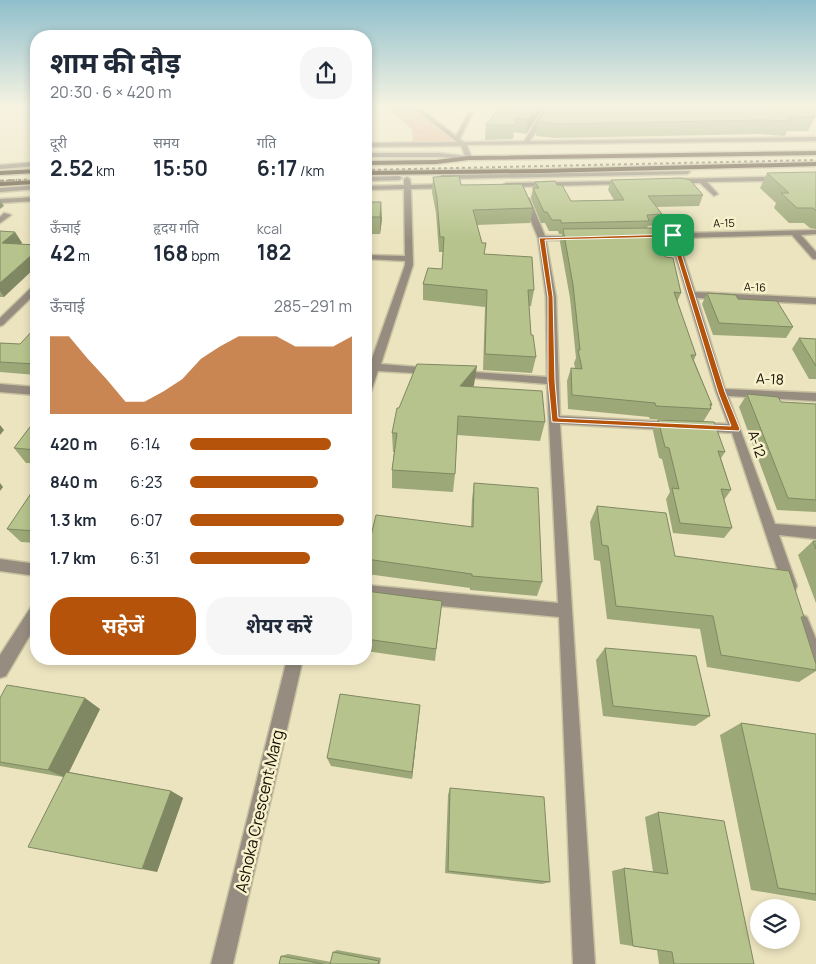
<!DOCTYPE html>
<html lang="hi">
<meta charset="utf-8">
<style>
:root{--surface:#fff;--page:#f6f6f7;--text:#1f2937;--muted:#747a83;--accent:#b45309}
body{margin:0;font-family:Manrope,"Noto Sans Devanagari",sans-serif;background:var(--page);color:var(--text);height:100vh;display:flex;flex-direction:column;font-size:19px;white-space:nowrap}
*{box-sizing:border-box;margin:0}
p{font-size:16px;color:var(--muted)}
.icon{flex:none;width:28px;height:28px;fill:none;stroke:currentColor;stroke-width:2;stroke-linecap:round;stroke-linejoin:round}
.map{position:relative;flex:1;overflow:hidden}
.sheet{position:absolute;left:30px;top:30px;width:342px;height:635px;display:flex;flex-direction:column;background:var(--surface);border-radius:20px;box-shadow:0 2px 8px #0003}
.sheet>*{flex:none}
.tools{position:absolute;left:750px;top:899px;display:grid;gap:10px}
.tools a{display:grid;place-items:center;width:50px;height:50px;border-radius:50%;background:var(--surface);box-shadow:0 2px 8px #0003;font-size:25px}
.pin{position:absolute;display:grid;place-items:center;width:42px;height:42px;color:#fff;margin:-21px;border-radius:10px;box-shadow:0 2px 8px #0006}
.round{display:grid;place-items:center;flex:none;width:52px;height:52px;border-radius:20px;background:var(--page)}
.overview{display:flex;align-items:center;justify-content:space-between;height:85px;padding:0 20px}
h1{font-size:28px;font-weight:700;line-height:38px}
.stats{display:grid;grid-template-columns:repeat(3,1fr);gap:8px;height:85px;padding:5px 20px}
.stats div{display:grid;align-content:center}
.stats b{font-size:21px;font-weight:700}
.stats small{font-size:14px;font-weight:400}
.stats p{font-size:14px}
.chart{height:140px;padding:10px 20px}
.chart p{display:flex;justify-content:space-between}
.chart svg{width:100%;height:90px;margin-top:5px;fill:var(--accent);opacity:.7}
.primary-button{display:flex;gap:10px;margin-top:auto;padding:10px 20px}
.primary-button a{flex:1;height:58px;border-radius:20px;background:var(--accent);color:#fff;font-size:20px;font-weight:700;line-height:58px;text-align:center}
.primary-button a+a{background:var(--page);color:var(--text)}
ul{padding:0 20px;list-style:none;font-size:16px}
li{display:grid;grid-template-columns:80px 60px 1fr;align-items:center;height:38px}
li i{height:12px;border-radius:6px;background:var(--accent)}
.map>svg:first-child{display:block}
.green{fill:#e4b395}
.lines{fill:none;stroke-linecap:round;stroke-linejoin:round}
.minor-casing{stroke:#c9c2a1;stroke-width:3}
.major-casing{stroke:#c9c2a1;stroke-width:3}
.path{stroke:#a7a084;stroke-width:1;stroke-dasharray:2 2;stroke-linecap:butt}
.minor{fill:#968d80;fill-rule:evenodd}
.major{fill:#574731;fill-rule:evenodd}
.rail-far1{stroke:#7b765f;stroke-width:2;stroke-dasharray:3 3;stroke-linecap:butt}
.rail{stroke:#7b765f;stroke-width:2.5;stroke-dasharray:4 4;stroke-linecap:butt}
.wall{fill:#9da878}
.shaded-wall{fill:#7f8862}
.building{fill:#b6c38c;stroke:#7f8862}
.route{fill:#b45309;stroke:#fff;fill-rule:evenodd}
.labels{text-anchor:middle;stroke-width:5;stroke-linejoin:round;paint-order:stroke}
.far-street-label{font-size:11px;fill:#100d03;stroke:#f9f1cc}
.street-label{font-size:14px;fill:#100d03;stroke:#f9f1cc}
.near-street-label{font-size:16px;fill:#100d03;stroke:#f9f1cc}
</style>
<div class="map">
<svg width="816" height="964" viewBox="0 0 816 964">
<rect width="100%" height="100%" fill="#ece4bf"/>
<path class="green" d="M385 106H411L458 143 413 142 412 129Z"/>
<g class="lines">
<g class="minor-casing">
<path id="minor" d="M411 106H417L456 136 469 112H473L460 139 464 142 524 141 546 106H552L530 141 816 137V141L467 145 472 158 469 160 440 157H366V153H440L465 156 461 146 366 147V143L457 142Z
M36 162V166L0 169V165Z
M689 171 690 172 687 174 442 179 439 177 442 175Z
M816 176V180L707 182 718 194 714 196 700 183H674L671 181 674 179Z
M366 177 399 176 402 178 399 180 366 181Z
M407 177 410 179 411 185 449 184 452 186 449 188 411 189 413 265 381 364 430 368 435 371 430 374 378 371 371 392 366 396V376L369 367 405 265V261L366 259V255L405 256 404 189 366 190V186L404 185V179Z
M628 181V183L626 184 506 187 503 185 506 183Z
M36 185V189L0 192V188Z
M36 197V201L0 203V199Z
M523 197 530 199 545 236H576L580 238 576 240H546L556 297 560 416 671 422 677 426 671 430 560 424 595 964H573L559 617 366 599V585L558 603 547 384 460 377 455 374 460 371 547 377 546 297 538 238 522 199Z
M4 213 11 215 0 223V217Z
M816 230V234L801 235 816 252V259H813L792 235 678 238 695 292 816 298V304L697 298 725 389 816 393V401L728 396 775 524 816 527V539L779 535 797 586 795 591 790 592 785 591 783 586 732 433 701 431 695 427 701 423 728 424 716 392 670 238H641L637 236 641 234Z
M36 285V293L3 325 0 326V318L33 286Z
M0 384 36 387V395L0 392Z
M0 559 36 564V576L0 571Z
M36 605V625L6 676 0 678V655L31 607Z
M802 615 807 617 816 639V669L810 667 794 622 797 617Z
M287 659H303L233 964H211Z"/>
</g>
<g class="major-casing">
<path id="major" d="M816 151V155L469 160 436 164 366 165V161L436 160 469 156Z
M816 162V166L543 173 366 175V171L543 169Z
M36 169V173L0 175V171Z
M36 180V184L0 186V182Z"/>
</g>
<path class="path" d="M405 109 402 114 424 133
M402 111 397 115 417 132"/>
<use href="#minor" class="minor"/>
<use href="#major" class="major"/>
<path class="rail-far1" d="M366 170 816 160
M0 181 36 179"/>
<path class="rail" d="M0 181 17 180"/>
</g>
<path class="wall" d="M545 106 526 134 514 132 513 139 485 140 486 125 503 109Z
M815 117 808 131H787L785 136 760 134 555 138 536 136 538 121Z
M816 172V229L810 228 804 223H789L774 208 776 203 760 188 767 173Z
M433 177 533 208 530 223 477 225 484 254 534 290 531 306H529L531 335 536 357 532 373 483 370 485 307 423 300V284L442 269 443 252H439L436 213 432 192Z
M611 180 703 195 699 206 656 207 662 214 658 225 648 226 647 228 681 293 677 302 696 355 694 360 712 405 711 407V409L703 422 650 419 649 417 568 409 567 381 571 368H575L574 363 576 358 570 298 560 242 562 234H559L558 231H549L545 223H541L531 198 533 188H534L535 182 557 185 571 201 614 200 608 190Z
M366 202 382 219 380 234H366Z
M0 231 15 232 22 243 20 244 4 297H0Z
M707 293 793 327 786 338 713 335 702 304Z
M36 327V375L0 372V343L20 344Z
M799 338 816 339V379H809L792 349Z
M474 385 473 387 545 422 540 441 457 435 455 474 453 492 392 488V470L394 452H393L392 433 399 408Z
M747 394 781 402 816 404V512L777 510 739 407Z
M36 419V463H26L14 448Z
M658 420 725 452 721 458 731 490 724 500 732 528 724 538 673 533 666 499 670 492 662 459 659 458 653 431Z
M474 483 542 582 537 596 470 590V588L367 574 366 556 471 527 472 499Z
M36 486V543L21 542 7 529Z
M597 506 675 556 804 617 802 619 816 664V671L799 682 707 667 700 629 607 619 600 561 594 560 590 522Z
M813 541H816V603L798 555Z
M366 591 442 601 435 661 366 651Z
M605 648 710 716 695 726 603 716 596 660Z
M0 698 100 709 69 772 171 791 183 798 157 872 63 777 0 766Z
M420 705 412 779 331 766 327 758Z
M741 723 816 734V901L751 890 720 735Z
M450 788 550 882 542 884 445 873 448 795Z
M658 812 754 964H659L657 950 620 944 612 871 624 868 653 872 645 817Z
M337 950 381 958 380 964H279L281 956 288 954 331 962 333 952Z"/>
<path class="shaded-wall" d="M538 106H545L526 134 528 120Z
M0 200 4 206 0 209Z
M381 202 382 219 380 234V217Z
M15 232 22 243 9 254 2 243Z
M36 251V267L4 297 0 291V283Z
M477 366 474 385 458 405 460 386Z
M0 425 4 430 0 435Z
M0 483 3 487 0 491Z
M85 698 100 709 66 778 48 770Z
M420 705 419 716 412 779V772Z
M171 791 183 798 157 872 142 869Z"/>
<path class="building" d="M505 106H538L528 120 516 118 515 125H486L499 108 503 109Z
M548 106H813L815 117H787L792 121 766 120 558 124 538 121Z
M816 172V211L813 208H797L781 193H789L767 173Z
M459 176 461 185 522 184 533 208 473 210 482 243H486L484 254 532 257 534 290H528L531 335H533L536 357 485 354 487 290 423 284 428 268 442 269 444 237H440L437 198 433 177Z
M681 178 690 180 703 195 648 196 662 214 647 215 649 221 561 223V220H552L547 212H544L533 188H539L535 182 555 181 557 185H562L571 201 624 200 611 180Z
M366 202H381L380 217H366Z
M653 228 665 257 673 258 681 293 674 292 696 355H691L712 405 710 404 711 409 656 406 655 403 572 395 571 368 582 369 578 350H580L573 285 563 229Z
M0 231 15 232 2 243 36 245V251L0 283Z
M707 293 736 295 738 299 777 301 793 327 719 323Z
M36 327V364L0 362V343L20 344Z
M799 338 816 339V366Z
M417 364 477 366 460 386 542 391 545 422 458 416 455 474 392 470 397 433H392L397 408H399Z
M747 394 778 397 781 402 816 404V500L788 498Z
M36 419V450L14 448Z
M658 420 714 422 725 452 718 451 731 490 721 489 732 528 680 523 672 488 679 489 669 448 665 447Z
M474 483 538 488 542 582 472 576V574L366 559V556L376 515 473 527Z
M36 486V531L7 529Z
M597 506 666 513 675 556 789 571 804 617H801L816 664V670L721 655 713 616 616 606 608 546 602 545Z
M813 541H816V549Z
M366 591 442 601 436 649 366 639Z
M605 648 696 656 710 716 613 706Z
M7 685 85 698 48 770 0 762V698Z
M340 694 420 705 412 772 327 758Z
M741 723 816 734V894L778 888Z
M66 772 171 791 142 869 28 847Z
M450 788 544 797 550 882 448 871Z
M658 812 724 821 754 964H674L672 952 633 946 624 868 668 874Z
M333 952 379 961 378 964H330Z
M281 956 323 964H279Z"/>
<linearGradient id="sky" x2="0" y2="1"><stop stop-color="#8fbfcc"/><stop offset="0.44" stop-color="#f6f3e2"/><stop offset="1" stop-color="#f6f3e2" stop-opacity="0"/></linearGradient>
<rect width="816" height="241" fill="url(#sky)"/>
<path class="route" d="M675 234 725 392 740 429 739 431 552 422 548 381V297L539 238ZM671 237 718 392 731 426 558 418 555 381 553 297 545 240Z"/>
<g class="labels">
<g class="far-street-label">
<text transform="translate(724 223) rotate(-1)" y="4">A-15</text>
<text transform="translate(755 287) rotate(3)" y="4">A-16</text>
</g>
<g class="street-label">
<text transform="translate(770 379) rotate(3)" y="5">A-18</text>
<text transform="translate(757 444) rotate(72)" y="5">A-12</text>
</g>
<g class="near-street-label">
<text transform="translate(259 811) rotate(-77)" y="6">Ashoka Crescent Marg</text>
</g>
</g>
</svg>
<div class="tools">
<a><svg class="icon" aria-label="layers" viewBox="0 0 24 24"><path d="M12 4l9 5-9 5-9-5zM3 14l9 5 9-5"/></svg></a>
</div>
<div class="pin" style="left:673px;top:235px;background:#1e9e55"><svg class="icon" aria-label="arrive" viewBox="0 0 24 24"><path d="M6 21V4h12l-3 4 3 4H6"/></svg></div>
<section class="sheet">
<div class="overview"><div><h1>शाम की दौड़</h1><p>20:30 · 6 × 420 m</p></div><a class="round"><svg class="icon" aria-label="share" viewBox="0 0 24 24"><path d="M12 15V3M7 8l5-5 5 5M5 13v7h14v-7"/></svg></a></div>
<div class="stats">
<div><p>दूरी</p><b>2.52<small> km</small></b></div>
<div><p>समय</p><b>15:50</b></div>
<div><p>गति</p><b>6:17<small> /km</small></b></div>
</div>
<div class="stats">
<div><p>ऊँचाई</p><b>42<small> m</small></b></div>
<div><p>हृदय गति</p><b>168<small> bpm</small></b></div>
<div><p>kcal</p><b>182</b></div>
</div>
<div class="chart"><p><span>ऊँचाई</span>285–291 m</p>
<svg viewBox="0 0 160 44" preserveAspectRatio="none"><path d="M0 44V6L10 6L20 17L30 27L40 38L50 38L60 33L70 27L80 17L90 11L100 6L110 6L120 6L130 11L140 11L150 11L160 6V44z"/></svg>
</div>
<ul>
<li><b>420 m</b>6:14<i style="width:87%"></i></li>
<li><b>840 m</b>6:23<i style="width:79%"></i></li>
<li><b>1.3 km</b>6:07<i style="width:95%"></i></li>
<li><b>1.7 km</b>6:31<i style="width:74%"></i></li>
</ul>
<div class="primary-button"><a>सहेजें</a><a>शेयर करें</a></div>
</section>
</div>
